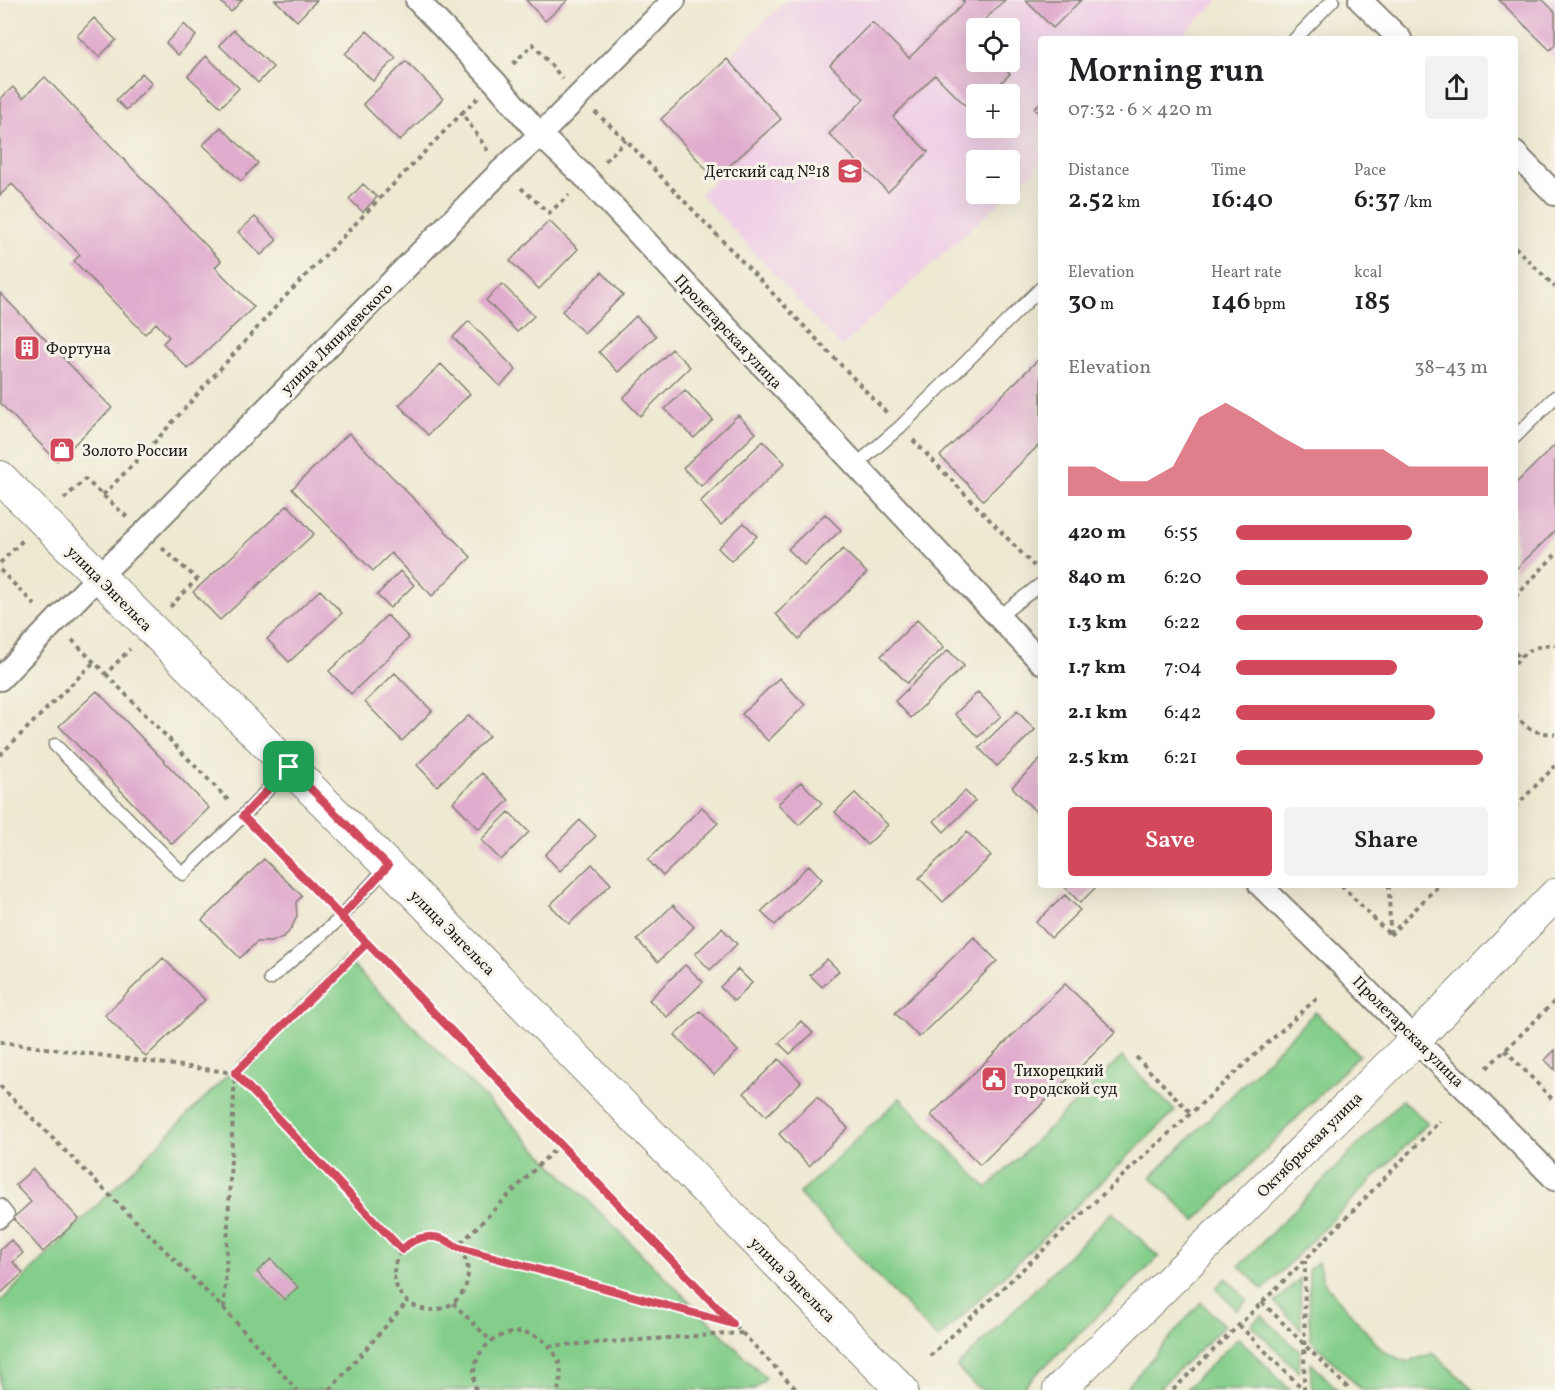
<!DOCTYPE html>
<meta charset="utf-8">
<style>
:root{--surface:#fff;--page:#f2f2f2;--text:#202124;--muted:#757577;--accent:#d1495b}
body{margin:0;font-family:Vollkorn,serif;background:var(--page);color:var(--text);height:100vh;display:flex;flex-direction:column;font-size:22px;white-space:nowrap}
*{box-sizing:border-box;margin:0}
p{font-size:20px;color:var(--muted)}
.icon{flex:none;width:33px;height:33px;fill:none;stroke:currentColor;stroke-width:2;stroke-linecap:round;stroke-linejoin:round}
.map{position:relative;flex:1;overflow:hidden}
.drawer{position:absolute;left:1038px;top:36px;width:480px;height:852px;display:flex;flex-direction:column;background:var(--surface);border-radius:6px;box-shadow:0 6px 24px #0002}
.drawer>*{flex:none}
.buttons{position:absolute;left:966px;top:18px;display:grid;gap:12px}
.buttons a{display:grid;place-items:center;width:54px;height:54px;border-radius:6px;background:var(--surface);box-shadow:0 6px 24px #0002;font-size:30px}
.pin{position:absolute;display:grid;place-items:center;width:51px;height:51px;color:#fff;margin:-26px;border-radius:12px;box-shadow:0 3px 9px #0006}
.round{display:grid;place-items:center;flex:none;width:63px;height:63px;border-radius:6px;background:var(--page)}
.overview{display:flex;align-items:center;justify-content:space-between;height:102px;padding:0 30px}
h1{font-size:33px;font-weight:600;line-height:45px}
.metrics{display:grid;grid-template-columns:repeat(3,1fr);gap:9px;height:102px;padding:6px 30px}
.metrics div{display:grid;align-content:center}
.metrics b{font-size:26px;font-weight:600}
.metrics small{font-size:16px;font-weight:400}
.metrics p{font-size:16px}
.chart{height:168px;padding:12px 30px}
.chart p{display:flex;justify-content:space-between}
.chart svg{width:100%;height:108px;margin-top:6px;fill:var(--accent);opacity:.7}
.primary-button{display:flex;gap:12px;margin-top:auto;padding:12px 30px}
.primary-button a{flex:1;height:69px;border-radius:6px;background:var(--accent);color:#fff;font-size:24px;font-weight:600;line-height:69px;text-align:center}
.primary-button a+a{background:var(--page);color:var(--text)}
ul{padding:0 30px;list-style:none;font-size:20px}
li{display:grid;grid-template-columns:96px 72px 1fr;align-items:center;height:45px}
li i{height:15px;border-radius:8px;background:var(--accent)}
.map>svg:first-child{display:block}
.built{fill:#efd0e6;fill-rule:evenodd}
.green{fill:#84ce8b;stroke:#507554;stroke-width:1.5}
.building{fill:#e0accd}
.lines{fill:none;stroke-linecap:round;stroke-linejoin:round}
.lane-casing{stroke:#858276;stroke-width:15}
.street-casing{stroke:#858276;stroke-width:26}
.secondary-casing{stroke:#858276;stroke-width:34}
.path{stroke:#858276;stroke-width:4;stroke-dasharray:4.5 4.5;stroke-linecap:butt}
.lane{stroke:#fff;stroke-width:12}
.street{stroke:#fff;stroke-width:22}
.secondary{stroke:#fff;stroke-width:32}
.route-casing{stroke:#fff;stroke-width:12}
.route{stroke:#d1495b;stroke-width:8}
.labels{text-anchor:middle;stroke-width:6;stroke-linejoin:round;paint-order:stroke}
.poi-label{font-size:16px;fill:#1c1c1c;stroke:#f7f3e8;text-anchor:start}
.street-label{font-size:16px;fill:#1c1c1c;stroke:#f7f3e8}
</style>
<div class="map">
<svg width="1555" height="1390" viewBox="0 0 1555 1390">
<rect width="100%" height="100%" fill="#f7f3e8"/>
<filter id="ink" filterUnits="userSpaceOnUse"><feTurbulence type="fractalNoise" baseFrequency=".0167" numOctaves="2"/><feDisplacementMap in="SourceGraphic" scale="12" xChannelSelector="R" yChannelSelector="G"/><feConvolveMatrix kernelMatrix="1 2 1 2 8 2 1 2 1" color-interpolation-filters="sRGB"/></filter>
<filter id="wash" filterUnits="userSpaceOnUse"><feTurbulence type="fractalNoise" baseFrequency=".008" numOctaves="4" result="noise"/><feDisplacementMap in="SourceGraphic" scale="24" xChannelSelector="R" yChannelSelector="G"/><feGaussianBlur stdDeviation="1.35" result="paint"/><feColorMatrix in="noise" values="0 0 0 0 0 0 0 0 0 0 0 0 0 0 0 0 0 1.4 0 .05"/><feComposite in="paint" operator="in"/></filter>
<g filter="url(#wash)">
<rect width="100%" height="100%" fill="#eee9d1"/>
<path class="built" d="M787 0H1220L1177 39H1041V164L1010 193V160H976V194H1009L841 347 700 194 781 119 727 59ZM976 28H1010V62H976ZM976 94H1010V128H976Z
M1496 0H1555V60Z"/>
<path class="green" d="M345 958 766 1378 754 1390H0V1302Z
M1315 1012 1359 1055 1195 1221 1151 1177Z
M1122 1057 1175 1111 938 1339 799 1194 900 1098 987 1188Z
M1402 1100 1428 1123 1263 1290 1239 1266Z
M1112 1212 1159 1257 1020 1390H984L977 1387 970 1381 957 1367Z
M1318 1262 1324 1283 1383 1351 1408 1362 1433 1353 1474 1390H1362L1310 1339 1309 1269Z
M1226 1278 1247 1300 1237 1310 1216 1288Z
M1300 1278 1301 1329 1275 1303Z
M1201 1302 1224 1326 1157 1390H1124Z
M1261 1315 1300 1352 1299 1372 1251 1325Z
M1238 1338 1290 1390H1185Z
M1311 1363 1338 1390H1316L1311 1385Z"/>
<g id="blocks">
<path class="building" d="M219 0H242L231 12Z
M275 0H317L297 21Z
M526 0H568L545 21Z
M962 0H1005L970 34 976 41V62H997L1010 74 989 94H976V107L972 112 935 75 893 117 928 152 888 192 829 134 864 99 830 65 872 22 909 58 964 3Z
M1025 0H1081L1053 28Z
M1499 0H1543L1555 12V45L1550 50Z
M94 18 116 40 99 57 77 36Z
M184 24 196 36 178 55 166 43Z
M234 30 273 67 258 83 219 45Z
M367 31 396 58 373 81 345 54Z
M206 56 239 88 221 107 188 76Z
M727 59 781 119 715 179 661 119Z
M406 61 443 99 399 141 363 104Z
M142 73 152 83 126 110 116 100Z
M45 77 221 261 215 267 254 307 188 369 163 343 169 337 156 323 145 334 74 261 80 255 12 184 0 195V120L2 118 0 115V99L13 87 23 98Z
M1041 102V115L1034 108Z
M221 127 258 163 241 181 203 145Z
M363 184 377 197 363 212 349 199Z
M255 217 277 240 261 255 238 232Z
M549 221 578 249 539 289 510 261Z
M602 272 623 295 584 333 562 311Z
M502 284 534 316 517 332 486 300Z
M0 293 112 408 57 461 0 403Z
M636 316 656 336 618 372 599 352Z
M469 321 516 370 500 386 453 337Z
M672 349 690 367 640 416 623 398Z
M1041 357V443L983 500 940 456Z
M441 364 470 394 428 435 399 405Z
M685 390 713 420 694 438 665 409Z
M738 415 756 433 701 486 683 468Z
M349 433 471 557 432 596 391 553 373 571 292 489Z
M763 441 785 463 721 525 700 502Z
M1555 445V531L1515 570V484Z
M288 505 314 534 220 620 193 592Z
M825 514 841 530 804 565 788 549Z
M744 523 757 536 731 561 718 548Z
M843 549 867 573 799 639 776 614Z
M400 571 414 585 390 608 377 595Z
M320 590 342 613 289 662 267 639Z
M387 615 409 638 351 694 329 671Z
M917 620 944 647 907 683 881 656Z
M948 650 964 666 911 718 895 701Z
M395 673 432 711 402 741 365 702Z
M779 678 805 705 768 741 742 714Z
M97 691 209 808 172 844 59 726Z
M978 692 1001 716 978 737 955 714Z
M1017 711 1035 730 997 766 979 748Z
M469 715 489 736 437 786 417 765Z
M1041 759V805L1035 811 1012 787Z
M482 773 509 800 479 829 453 802Z
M801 782 822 803 799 825 778 804Z
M965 791 975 801 944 832 934 821Z
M855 793 888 825 867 845 835 812Z
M702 807 718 823 663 876 648 860Z
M509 812 529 832 501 860 481 840Z
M580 820 596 836 560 871 545 855Z
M967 832 991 856 943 902 919 878Z
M264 859 302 896 296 902 297 916 293 925 288 933 283 937 271 942H257L240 958 202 920Z
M592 864 611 884 569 924 550 905Z
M809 865 822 879 775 925 761 912Z
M1063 885H1098L1080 903Z
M1065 895 1080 910 1051 938 1036 922Z
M673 905 694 927 658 962 637 940Z
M722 928 737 944 710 970 695 954Z
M974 937 997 961 919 1037 895 1013Z
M163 958 205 1000 146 1057 105 1015Z
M827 959 839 971 822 987 810 975Z
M685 965 703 982 667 1017 649 1000Z
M738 969 752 983 734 1001 720 987Z
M1065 984 1116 1032 980 1165 931 1115Z
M700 1011 738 1051 714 1075 675 1035Z
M801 1021 813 1033 790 1054 779 1043Z
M1555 1050V1070L1545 1060Z
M779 1059 801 1082 766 1116 744 1093Z
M817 1097 848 1128 809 1166 779 1134Z
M33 1169 79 1219 43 1252 13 1218 31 1202 15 1185Z
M11 1240 23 1253 13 1262 23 1273 0 1294V1250Z
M271 1259 298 1287 285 1300 257 1272Z"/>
</g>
</g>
<g filter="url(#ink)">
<use href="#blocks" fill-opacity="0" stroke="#858276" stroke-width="1.5"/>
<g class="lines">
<g class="lane-casing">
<path id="lane" d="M1295 39 1333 0
M1515 437 1555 397
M856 465 900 427 1041 288
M998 617 1041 584
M55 745 183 874 243 816 288 768
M270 979 335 923 387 867
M0 1205 8 1215 0 1222"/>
</g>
<g class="street-casing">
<path id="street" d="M417 0 495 82 540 135 587 179 1041 662
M1360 0 1400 39
M1515 153 1555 194
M0 679 98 577 145 532 502 170 540 135 674 0
M1260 885 1348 971 1415 1040 1468 1091 1555 1179"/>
</g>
<g class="secondary-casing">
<path id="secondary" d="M0 477 388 866 902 1390
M1059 1390 1415 1040 1555 895"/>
</g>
<path class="path" d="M513 64 533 44 563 79
M478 98 462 113 488 151
M595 112 626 140 887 413
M605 161 626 140
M521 188 549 213 569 195
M1515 247 1555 287
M913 440 1034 566
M103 495 152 445 282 300 462 113
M64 499 85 479 127 517
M162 548 197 579 170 607
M0 563 23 540
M0 570 36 606
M1515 597 1555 555
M72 640 106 674 130 649
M1515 653 1520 657
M1515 664C1524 651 1539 644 1555 645
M106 674 231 803
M1515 714C1526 730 1536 733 1555 734
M0 755 94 662
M1515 807 1555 766
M257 830 327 902
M1341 885 1390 935
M1389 885 1390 934
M355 931 797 1390
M1390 935 1439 885
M367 943 235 1073 402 1250
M0 1042 235 1073 224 1309
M1505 1050 1555 1102
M1136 1057 1191 1113
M1487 1068 1555 1001
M0 1086 224 1309 297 1390
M560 1144 457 1247 732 1323
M394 1273a37 37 0 1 1 74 0a37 37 0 1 1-74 0Z
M1262 1302 1350 1390
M453 1303 491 1341
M1239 1325 1304 1390
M549 1346 742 1333
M930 1356 1130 1169 1317 998
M330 1390 407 1302
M476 1390C461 1340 528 1309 555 1354 562 1365 562 1378 558 1390
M1173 1390 1305 1260 1440 1121
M1304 1390 1305 1260"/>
<use href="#lane" class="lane"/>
<use href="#street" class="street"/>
<use href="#secondary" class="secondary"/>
</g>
</g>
<g class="lines" filter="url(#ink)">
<g class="route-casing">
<path id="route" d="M289 767 243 816 367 943 235 1073 402 1250C417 1233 439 1233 457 1247L733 1324 367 943 341 917 388 866 289 767"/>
</g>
<use href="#route" class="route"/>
</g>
<defs>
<g id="school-square" transform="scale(1.35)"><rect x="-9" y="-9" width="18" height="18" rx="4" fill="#d1495b" stroke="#f7f3e8"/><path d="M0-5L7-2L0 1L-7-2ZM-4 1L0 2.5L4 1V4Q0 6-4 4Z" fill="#fff"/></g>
<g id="building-square" transform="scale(1.35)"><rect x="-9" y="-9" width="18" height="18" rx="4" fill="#d1495b" stroke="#f7f3e8"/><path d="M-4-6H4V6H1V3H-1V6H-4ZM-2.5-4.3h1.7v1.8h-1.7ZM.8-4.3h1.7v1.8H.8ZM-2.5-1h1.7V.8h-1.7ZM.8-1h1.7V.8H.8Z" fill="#fff"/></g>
<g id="shop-square" transform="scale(1.35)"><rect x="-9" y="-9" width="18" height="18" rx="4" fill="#d1495b" stroke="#f7f3e8"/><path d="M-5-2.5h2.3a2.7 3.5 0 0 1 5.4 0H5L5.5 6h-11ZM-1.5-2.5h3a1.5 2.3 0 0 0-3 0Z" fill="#fff"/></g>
<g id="civic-square" transform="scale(1.35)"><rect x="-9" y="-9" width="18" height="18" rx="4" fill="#d1495b" stroke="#f7f3e8"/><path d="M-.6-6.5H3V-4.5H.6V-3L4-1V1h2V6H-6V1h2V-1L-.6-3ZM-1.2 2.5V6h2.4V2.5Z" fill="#fff"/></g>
</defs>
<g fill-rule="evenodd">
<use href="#school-square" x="850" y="171"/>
<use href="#building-square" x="27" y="348"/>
<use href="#shop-square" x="62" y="450"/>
<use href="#civic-square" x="994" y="1079"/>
</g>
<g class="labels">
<g class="poi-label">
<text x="830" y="177" text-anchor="end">Детский сад №18</text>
<text x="46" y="354">Фортуна</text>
<text x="82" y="456">Золото России</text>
<text x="1014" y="1076">Тихорецкий<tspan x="1014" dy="18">городской суд</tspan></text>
</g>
<g class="street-label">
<text transform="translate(729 331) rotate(47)" y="6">Пролетарская улица</text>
<text transform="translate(336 338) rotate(-45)" y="6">улица Ляпидевского</text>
<text transform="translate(110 588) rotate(45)" y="6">улица Энгельса</text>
<text transform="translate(453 932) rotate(45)" y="6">улица Энгельса</text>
<text transform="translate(1409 1031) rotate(45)" y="6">Пролетарская улица</text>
<text transform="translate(1309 1144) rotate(-45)" y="6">Октябрьская улица</text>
<text transform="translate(793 1279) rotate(45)" y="6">улица Энгельса</text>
</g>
</g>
</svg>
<div class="buttons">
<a><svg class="icon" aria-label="locate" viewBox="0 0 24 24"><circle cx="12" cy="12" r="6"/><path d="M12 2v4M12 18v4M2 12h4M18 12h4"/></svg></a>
<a>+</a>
<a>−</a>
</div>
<div class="pin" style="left:289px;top:767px;background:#1e9e55"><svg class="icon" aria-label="arrive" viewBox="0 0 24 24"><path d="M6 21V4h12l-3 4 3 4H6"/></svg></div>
<section class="drawer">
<div class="overview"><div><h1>Morning run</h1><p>07:32 · 6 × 420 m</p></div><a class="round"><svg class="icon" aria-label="share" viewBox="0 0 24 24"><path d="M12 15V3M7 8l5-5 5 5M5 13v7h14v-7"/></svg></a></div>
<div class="metrics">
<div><p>Distance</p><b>2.52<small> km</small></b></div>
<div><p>Time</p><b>16:40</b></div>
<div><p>Pace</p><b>6:37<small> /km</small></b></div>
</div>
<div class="metrics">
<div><p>Elevation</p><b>30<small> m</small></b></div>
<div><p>Heart rate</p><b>146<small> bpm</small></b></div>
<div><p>kcal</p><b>185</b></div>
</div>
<div class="chart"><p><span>Elevation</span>38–43 m</p>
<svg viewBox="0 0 160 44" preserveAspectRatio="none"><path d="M0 44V32L10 32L20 38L30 38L40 32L50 12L60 6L70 12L80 19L90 25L100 25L110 25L120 25L130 32L140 32L150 32L160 32V44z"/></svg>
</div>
<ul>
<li><b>420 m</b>6:55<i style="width:70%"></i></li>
<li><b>840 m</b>6:20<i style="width:100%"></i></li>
<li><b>1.3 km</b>6:22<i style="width:98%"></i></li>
<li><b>1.7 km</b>7:04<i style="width:64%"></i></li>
<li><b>2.1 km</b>6:42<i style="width:79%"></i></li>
<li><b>2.5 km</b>6:21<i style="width:98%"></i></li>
</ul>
<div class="primary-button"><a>Save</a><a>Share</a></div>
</section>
</div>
